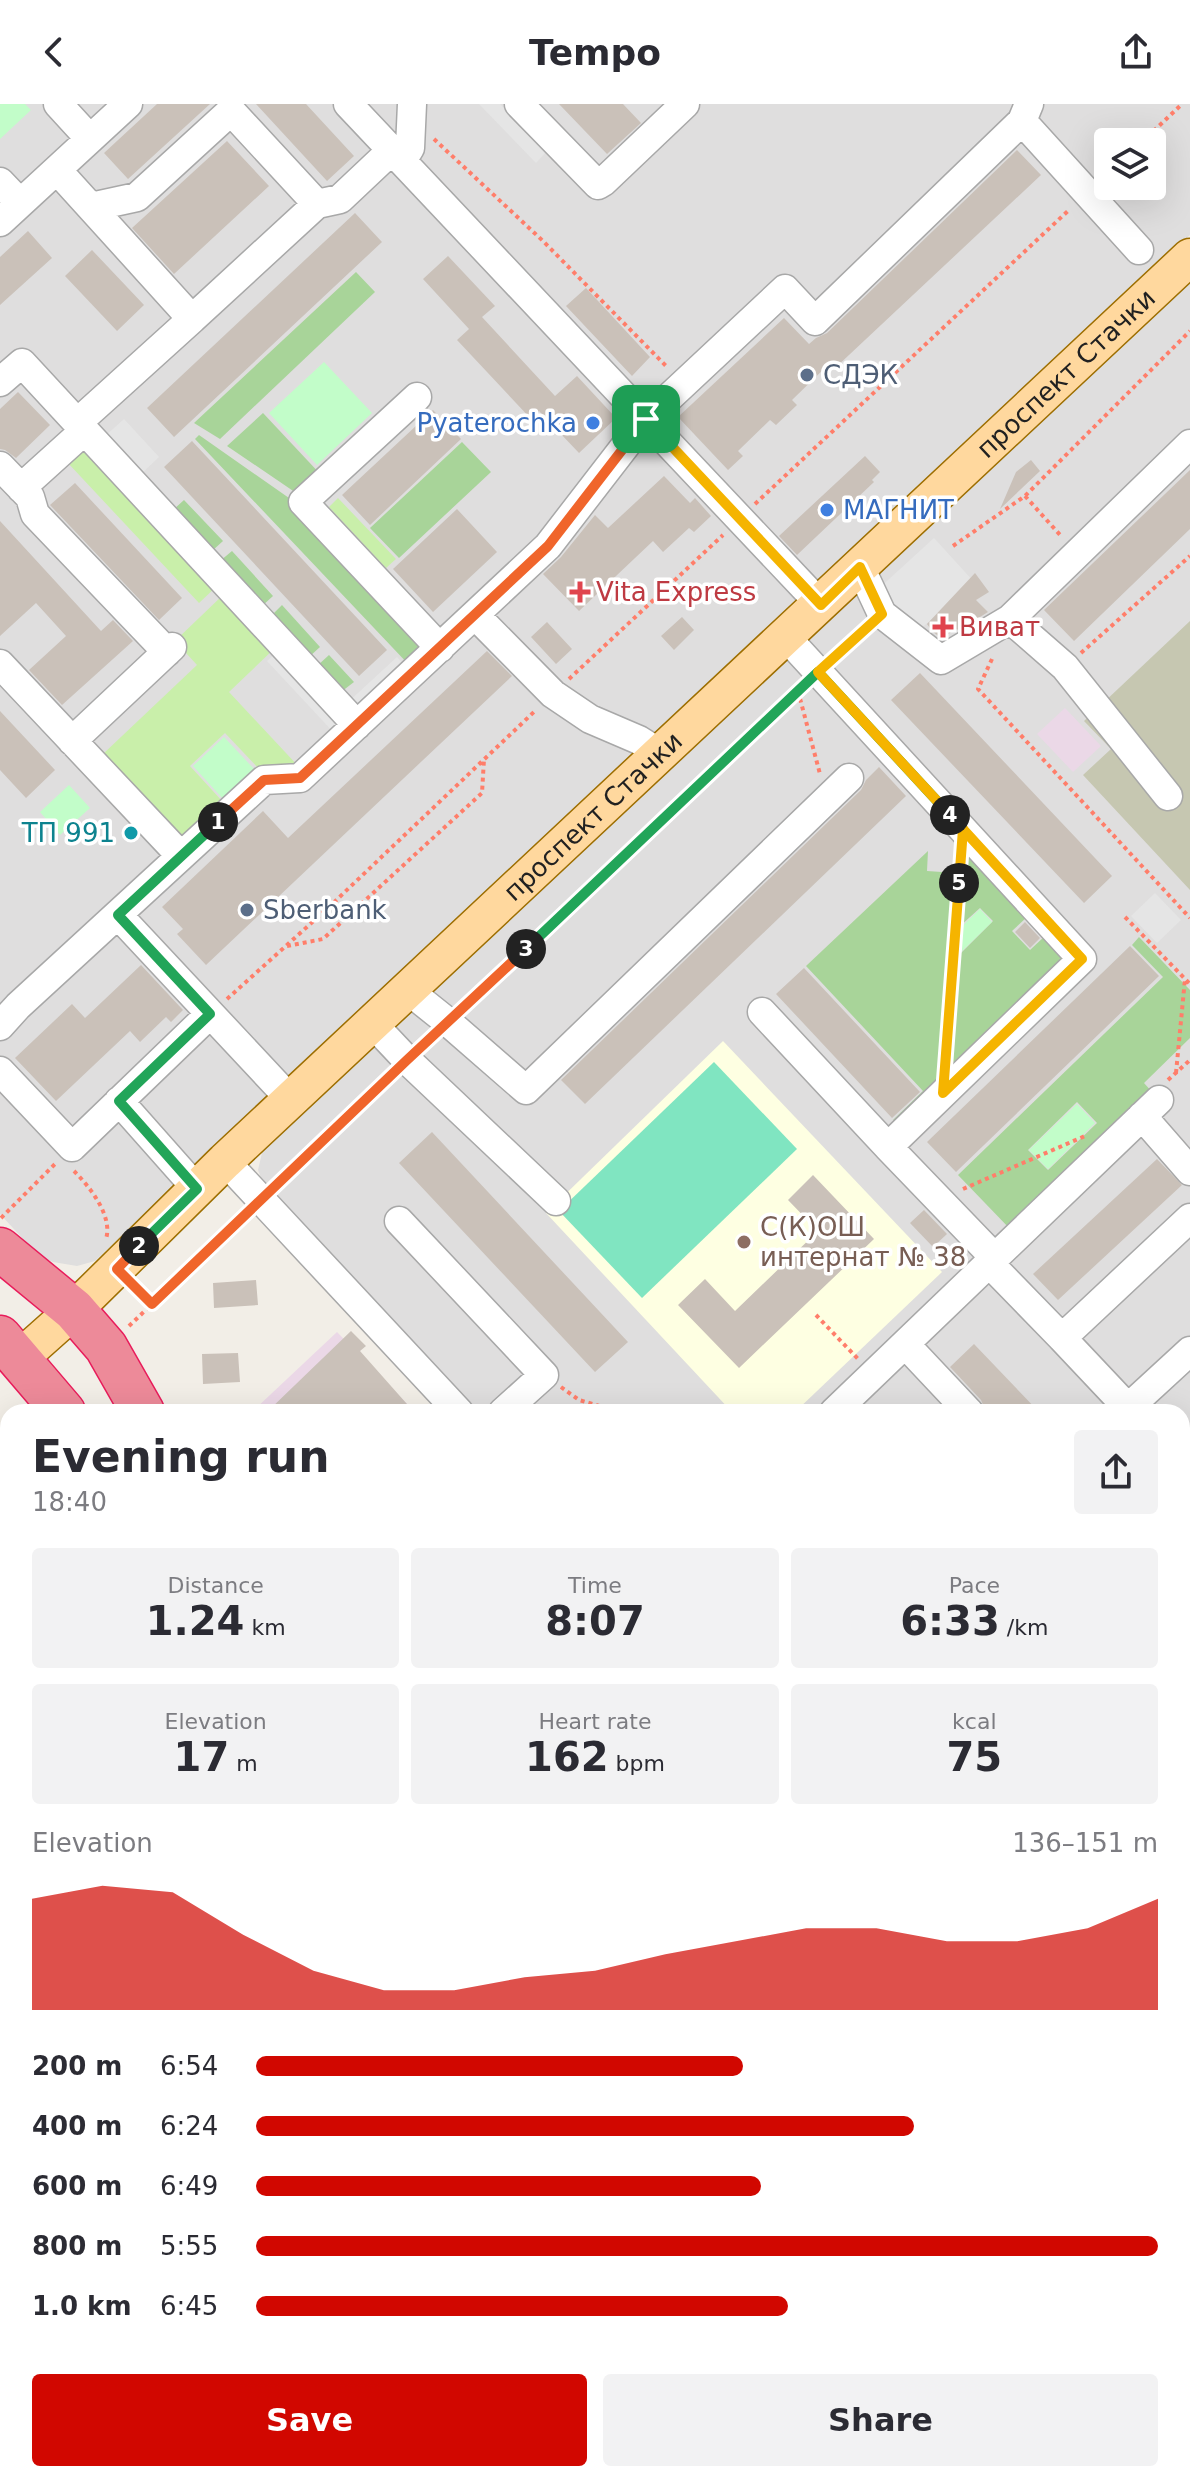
<!DOCTYPE html>
<meta charset="utf-8">
<style>
:root{--surface:#fff;--page:#f2f2f3;--text:#2b2b33;--muted:#7c7c81;--accent:#d10700}
body{margin:0;font-family:"DejaVu Sans",sans-serif;background:var(--page);color:var(--text);height:100vh;display:flex;flex-direction:column;font-size:30px;white-space:nowrap}
*{box-sizing:border-box;margin:0}
p{font-size:26px;color:var(--muted)}
.icon{flex:none;width:44px;height:44px;fill:none;stroke:currentColor;stroke-width:2;stroke-linecap:round;stroke-linejoin:round}
.map{position:relative;flex:1;overflow:hidden}
.drawer{position:absolute;left:0px;top:1300px;width:1190px;height:1078px;display:flex;flex-direction:column;background:var(--surface);border-radius:24px 24px 0 0;box-shadow:0 8px 32px #0002}
.drawer>*{flex:none}
.tools{position:absolute;left:1094px;top:24px;display:grid;gap:16px}
.tools a{display:grid;place-items:center;width:72px;height:72px;border-radius:8px;background:var(--surface);box-shadow:0 8px 32px #0002;font-size:40px}
.pin{position:absolute;display:grid;place-items:center;width:68px;height:68px;color:#fff;margin:-34px;border-radius:16px;box-shadow:0 4px 12px #0006}
.km{position:absolute;width:40px;height:40px;margin:-20px;border-radius:50%;background:#222;color:#fff;font-size:22px;line-height:40px;text-align:center}
.round{display:grid;place-items:center;flex:none;width:84px;height:84px;border-radius:8px;background:var(--page)}
.summary{display:flex;align-items:center;justify-content:space-between;height:136px;padding:0 32px}
h1{font-size:44px;font-weight:600;line-height:60px}
.metrics{display:grid;grid-template-columns:repeat(3,1fr);gap:12px;height:136px;padding:8px 32px}
.metrics div{display:grid;align-content:center;border-radius:8px;background:var(--page);text-align:center}
.metrics b{font-size:40px;font-weight:600}
.metrics small{font-size:22px;font-weight:400}
.metrics p{font-size:22px}
.chart{height:224px;padding:16px 32px}
.chart p{display:flex;justify-content:space-between}
.chart svg{width:100%;height:144px;margin-top:8px;fill:var(--accent);opacity:.7}
.cta{display:flex;gap:16px;margin-top:auto;padding:16px 32px}
.cta a{flex:1;height:92px;border-radius:8px;background:var(--accent);color:#fff;font-size:32px;font-weight:600;line-height:92px;text-align:center}
.cta a+a{background:var(--page);color:var(--text)}
ul{padding:0 32px;list-style:none;font-size:26px}
li{display:grid;grid-template-columns:128px 96px 1fr;align-items:center;height:60px}
li i{height:20px;border-radius:10px;background:var(--accent)}
header{display:flex;justify-content:space-between;align-items:center;height:104px;padding:0 32px;background:var(--surface);font-size:36px;font-weight:600}
.map>svg:first-child{display:block}
.residential{fill:#dfdede;fill-rule:evenodd}
.commercial{fill:#f3d7d5}
.industrial{fill:#ebd8e7}
.education{fill:#feffe2}
.construction{fill:#c6c7b1}
.grass{fill:#c9efaa}
.forest{fill:#a8d499;fill-rule:evenodd}
.park{fill:#c2fdc9}
.pitch{fill:#80e5c1}
.parking{fill:#e5e5e5}
.building{fill:#cac1b9}
.lines{fill:none;stroke-linecap:round;stroke-linejoin:round}
.minor-casing{stroke:#a8a8a8;stroke-width:31}
.major-casing{stroke:#9d6e00;stroke-width:39}
.highway-casing{stroke:#e81c5b;stroke-width:45}
.path{stroke:#ff7e6a;stroke-width:4;stroke-dasharray:4 4;stroke-linecap:butt}
.minor{stroke:#fff;stroke-width:28}
.major{stroke:#ffd89e;stroke-width:36}
.highway{stroke:#ed8a99;stroke-width:42}
.split-1-casing{stroke:#fff;stroke-width:16}
.split-2-casing{stroke:#fff;stroke-width:16}
.split-3-casing{stroke:#fff;stroke-width:16}
.split-4-casing{stroke:#fff;stroke-width:16}
.split-5-casing{stroke:#fff;stroke-width:16}
.split-6-casing{stroke:#fff;stroke-width:16}
.split-1{stroke:#f0652b;stroke-width:10}
.split-2{stroke:#22a559;stroke-width:10}
.split-3{stroke:#f0652b;stroke-width:10}
.split-4{stroke:#22a559;stroke-width:10}
.split-5{stroke:#f5b400;stroke-width:10}
.split-6{stroke:#f5b400;stroke-width:10}
.service-dot{fill:#5c6f8a;stroke:#fff;stroke-width:3}
.shop-dot{fill:#3f7fe0;stroke:#fff;stroke-width:3}
.health-dot{fill:#e0444e;stroke:#fff;stroke-width:3}
.culture-dot{fill:#0f9aa8;stroke:#fff;stroke-width:3}
.education-dot{fill:#8d6e63;stroke:#fff;stroke-width:3}
.labels{text-anchor:middle;stroke-width:7;stroke-linejoin:round;paint-order:stroke}
.street-label{font-size:26px;fill:#212121;stroke:#fff}
.service-label{font-size:26px;fill:#4e5e75;stroke:#fff;text-anchor:start}
.shop-label{font-size:26px;fill:#366cbe;stroke:#fff;text-anchor:end}
.health-label{font-size:26px;fill:#be3a42;stroke:#fff;text-anchor:start}
.culture-label{font-size:26px;fill:#0d838f;stroke:#fff;text-anchor:end}
.education-label{font-size:26px;fill:#785e54;stroke:#fff;text-anchor:start}
</style>
<header><svg class="icon" aria-label="back" viewBox="0 0 24 24"><path d="M15 5l-7 7 7 7"/></svg>Tempo<svg class="icon" aria-label="share" viewBox="0 0 24 24"><path d="M12 15V3M7 8l5-5 5 5M5 13v7h14v-7"/></svg></header>
<div class="map">
<svg width="1190" height="2377" viewBox="0 0 1190 2377">
<rect width="100%" height="100%" fill="#f2eee7"/>
<path class="residential" d="M0 0H106L0 99Z
M143 0H1190V131L95 1157 77 1162 53 1158 38 1151 0 1110V130ZM1108 38H1152V82H1108Z
M1190 177V2058L1182 2049V1308H478L264 1082 258 1066 262 1049 274 1033Z"/>
<path class="commercial" d="M8 2136V2370H64L65 2377H0V2138Z"/>
<path class="industrial" d="M1065 604 1101 642 1073 668 1037 630Z
M337 1228 415 1308H252Z
M64 2370H958L964 2377H65Z"/>
<path class="education" d="M723 937 942 1168 795 1308H732L546 1109Z"/>
<path class="construction" d="M1190 517V786L1083 671 1111 645 1084 617Z
M8 1535V2136L0 2138V1543Z"/>
<path class="grass" d="M85 341 217 482 199 499 67 358Z
M338 394 396 455 386 464 329 403Z
M224 490 275 544 229 588 300 664 278 685 225 629 190 662 223 698 183 735 103 650 197 561 175 537Z"/>
<path class="forest" d="M356 168 375 188 220 335 194 319Z
M263 309 323 373 302 393 227 342Z
M199 331 299 401 431 543 410 562 195 335Z
M462 338 491 368 399 454 370 424Z
M184 396 223 437 212 447 173 406Z
M232 447 273 492 262 502 220 457Z
M282 501 320 543 309 553 271 512Z
M329 551 354 578 341 588 317 562Z
M928 747 927 767 957 769 941 984 900 1023 893 1016 923 987 806 862Z
M965 749 1027 813 1012 827 1030 846 1045 832 1070 858 948 977 957 853 993 817 980 804 959 823Z
M1139 833 1190 886V934L1144 979 1153 989 1011 1126 958 1071 1163 873 1132 841ZM1077 998 1097 1019 1048 1066 1028 1046Z"/>
<path class="park" d="M0 0H25L31 6 0 35Z
M324 258 372 309 317 361 269 309Z
M224 633 255 666 224 696 193 662Z
M69 681 90 704 60 731 40 708Z
M980 805 992 818 957 852 959 825Z
M1077 1000 1095 1019 1048 1065 1029 1046Z"/>
<path class="pitch" d="M714 958 797 1045 642 1194 559 1107Z"/>
<path class="parking" d="M479 0H500L546 48 536 59Z
M124 315 159 353 139 372 103 334Z
M934 434 975 479 919 526 864 498Z
M278 547 347 621 336 631 267 557Z
M397 553 408 565 357 613 345 601Z
M1155 789 1181 816 1157 839 1131 812Z"/>
<path class="building" d="M157 0H210L128 75 104 49Z
M256 0H306L354 52 327 77Z
M559 0H623L641 19 607 50Z
M227 37 269 82 174 170 132 124Z
M1017 46 1041 71 833 266 828 261 792 296 797 301 776 321 770 316 738 347 743 352 728 366 678 313 784 214 809 240 816 234 827 229Z
M355 109 382 138 174 333 147 304Z
M28 127 52 154 0 201V153Z
M92 146 144 201 117 227 65 172Z
M448 152 495 202 482 213 555 292 577 272 616 314 579 349 539 307 531 315 457 236 469 225 423 175Z
M586 184 650 253 632 272 566 202Z
M18 288 50 321 16 354 5 346 0 345V305Z
M433 306 461 335 370 421 342 391Z
M192 337 387 546 359 572 164 363Z
M865 352 880 368 872 376 874 378 797 451 779 432Z
M1031 356 1040 367 1000 405 1016 368Z
M1190 366V425L1074 537 1044 506Z
M664 372 690 399 695 394 711 412 694 428 689 424 663 448 653 437 579 507 543 470 561 453 595 411 608 424Z
M75 379 182 494 159 516 50 401Z
M457 405 497 448 433 508 393 465Z
M0 417 101 527 113 516 133 537 62 601 29 566 66 532 36 499 0 532Z
M975 469 989 488 976 496 988 508 959 526 955 525 942 535 932 527 927 520Z
M682 513 694 526 674 546 661 532Z
M547 518 572 545 556 560 531 533Z
M487 547 512 572 206 861 177 830 183 825 162 803 263 707 288 734Z
M920 569 1112 772 1084 799 891 596Z
M0 607 55 666 26 694 0 666Z
M879 663 906 692 585 1000 561 976 861 686 866 676Z
M1025 818 1040 834 1030 844 1015 828Z
M1130 842 1159 872 956 1068 927 1038Z
M141 861 183 906 171 918 166 913 140 938 130 927 56 997 15 954 72 900 85 914Z
M804 864 920 988 892 1014 776 890Z
M432 1028 628 1238 595 1268 399 1059Z
M1157 1055 1182 1081 1058 1196 1033 1170Z
M813 1071 874 1135 739 1264 678 1201 705 1175 735 1207 818 1127 788 1096Z
M924 1106 947 1130 933 1143 910 1119Z
M256 1176 258 1201 214 1204 213 1179Z
M351 1227 366 1242 360 1247 414 1308H267Z
M974 1240 1039 1308H986L981 1296 950 1263Z
M238 1249 240 1278 203 1280 202 1250Z"/>
<g class="lines">
<g class="minor-casing">
<path id="minor" d="M58 0 90 35
M348 0 821 501
M519 0 598 81 603 78 685 0
M1022 17 1139 146
M402 57 410 44 412 0
M57 66 192 215 317 100 340 95 392 46
M0 78 20 99
M91 103 137 93 231 7 317 100
M0 118 128 0
M0 278 22 259 357 621
M417 293 303 398 440 544
M77 319 192 215
M0 362 30 393 35 410 167 548
M21 384 84 327
M860 463 882 510 941 556 1010 515 1190 340
M476 512 553 590 590 615 639 636 661 650
M1010 515 1065 563 1168 692
M0 560 181 752
M72 637 172 543
M118 811 291 996
M409 887 449 919 526 986 849 674
M762 908 888 1043 1082 855 786 533
M373 920 407 956 556 1097
M0 922 18 902 264 676 300 674 548 442 646 315 785 185 815 217 1022 17 1029 0
M0 967 72 1043 210 910
M119 997 197 1085
M1142 1012 1190 1067
M888 1043 994 1153
M225 1057 459 1308
M399 1117 544 1271 503 1308
M989 1159 1062 1234 1190 1114
M1062 1234 1128 1304 1190 1247
M905 1240 969 1308
M834 1308 1159 996
M1182 1611 1190 1603
M1182 1865 1190 1861
M1182 2068 1190 2076
M1182 2195 1190 2204
M0 2262 8 2292
M0 2367 8 2360"/>
</g>
<g class="major-casing">
<g id="major">
<path id="s1" d="M19 1255 74 1206 225 1057 1190 153"/>
<path d="M1182 2144 1190 2137"/>
</g>
</g>
<g class="highway-casing">
<path id="highway" d="M0 1145 74 1206 106 1243 143 1308
M0 1233 64 1308
M1029 2370 1035 2377
M1064 2370 1071 2377"/>
</g>
<path class="path" d="M434 35 543 137 668 264
M1142 38 1182 0
M1025 392 1061 432
M755 400 1070 105
M953 442 1025 392 1190 227
M1081 549 1190 452
M834 553 866 525
M992 555 978 585 1190 814
M569 575 723 431
M798 587 820 670
M1125 813 1190 880
M287 842 323 835 482 689 484 655
M227 895 328 804 536 606
M466 903 801 584
M946 954 961 756
M1176 969 1185 875
M1168 976 1190 956
M74 1067C90 1083 113 1112 106 1135
M276 1081 391 971
M963 1085 1085 1032
M1 1114 56 1059
M134 1182 152 1200
M816 1211 859 1256
M129 1222 244 1112
M561 1283 579 1296 620 1308
M967 2370 973 2377"/>
<use href="#minor" class="minor"/>
<use href="#major" class="major"/>
<use href="#highway" class="highway"/>
</g>
<g class="lines">
<g class="split-1-casing">
<path id="split-1" d="M218 718 264 676 300 674 548 442 646 315"/>
</g>
<g class="split-2-casing">
<path id="split-2" d="M139 1142 197 1085 119 997 210 910 118 811 218 718"/>
</g>
<g class="split-3-casing">
<path id="split-3" d="M139 1142 117 1165 152 1200 407 956 526 845"/>
</g>
<g class="split-4-casing">
<path id="split-4" d="M526 845 818 568 950 711"/>
</g>
<g class="split-5-casing">
<path id="split-5" d="M950 711 1082 855 943 989 959 779"/>
</g>
<g class="split-6-casing">
<path id="split-6" d="M646 315 821 501 860 463 882 510 818 568 963 725 959 779"/>
</g>
<use href="#split-1" class="split-1"/>
<use href="#split-2" class="split-2"/>
<use href="#split-3" class="split-3"/>
<use href="#split-4" class="split-4"/>
<use href="#split-5" class="split-5"/>
<use href="#split-6" class="split-6"/>
</g>
<g class="service-dot">
<circle cx="807" cy="271" r="8"/>
<circle cx="247" cy="806" r="8"/>
</g>
<g class="shop-dot">
<circle cx="593" cy="319" r="8"/>
<circle cx="827" cy="406" r="8"/>
</g>
<g class="health-dot">
<path d="M576 476h8v8h8v8h-8v8h-8v-8h-8v-8h8z"/>
<path d="M939 511h8v8h8v8h-8v8h-8v-8h-8v-8h8z"/>
</g>
<circle class="culture-dot" cx="131" cy="729" r="8"/>
<circle class="education-dot" cx="744" cy="1138" r="8"/>
<g class="labels">
<g class="street-label">
<text dy="9" stroke="none"><textPath href="#s1" startOffset="1438">проспект Стачки</textPath></text>
<text dy="9" stroke="none"><textPath href="#s1" startOffset="790">проспект Стачки</textPath></text>
</g>
<g class="service-label">
<text x="823" y="280">СДЭК</text>
<text x="263" y="815">Sberbank</text>
</g>
<g class="shop-label">
<text x="577" y="328">Pyaterochka</text>
<text x="843" y="415" text-anchor="start">МАГНИТ</text>
</g>
<g class="health-label">
<text x="596" y="497">Vita Express</text>
<text x="959" y="532">Виват</text>
</g>
<g class="culture-label">
<text x="115" y="738">ТП 991</text>
</g>
<g class="education-label">
<text x="760" y="1132">С(К)ОШ<tspan x="760" dy="30">интернат № 38</tspan></text>
</g>
</g>
</svg>
<div class="tools">
<a><svg class="icon" aria-label="layers" viewBox="0 0 24 24"><path d="M12 4l9 5-9 5-9-5zM3 14l9 5 9-5"/></svg></a>
</div>
<div class="pin" style="left:646px;top:315px;background:#1e9e55"><svg class="icon" aria-label="arrive" viewBox="0 0 24 24"><path d="M6 21V4h12l-3 4 3 4H6"/></svg></div>
<b class="km" style="left:218px;top:718px">1</b>
<b class="km" style="left:139px;top:1142px">2</b>
<b class="km" style="left:526px;top:845px">3</b>
<b class="km" style="left:950px;top:711px">4</b>
<b class="km" style="left:959px;top:779px">5</b>
<section class="drawer">
<div class="summary"><div><h1>Evening run</h1><p>18:40</p></div><a class="round"><svg class="icon" aria-label="share" viewBox="0 0 24 24"><path d="M12 15V3M7 8l5-5 5 5M5 13v7h14v-7"/></svg></a></div>
<div class="metrics">
<div><p>Distance</p><b>1.24<small> km</small></b></div>
<div><p>Time</p><b>8:07</b></div>
<div><p>Pace</p><b>6:33<small> /km</small></b></div>
</div>
<div class="metrics">
<div><p>Elevation</p><b>17<small> m</small></b></div>
<div><p>Heart rate</p><b>162<small> bpm</small></b></div>
<div><p>kcal</p><b>75</b></div>
</div>
<div class="chart"><p><span>Elevation</span>136–151 m</p>
<svg viewBox="0 0 160 44" preserveAspectRatio="none"><path d="M0 44V10L10 6L20 8L30 21L40 32L50 38L60 38L70 34L80 32L90 27L100 23L110 19L120 19L130 23L140 23L150 19L160 10V44z"/></svg>
</div>
<ul>
<li><b>200 m</b>6:54<i style="width:54%"></i></li>
<li><b>400 m</b>6:24<i style="width:73%"></i></li>
<li><b>600 m</b>6:49<i style="width:56%"></i></li>
<li><b>800 m</b>5:55<i style="width:100%"></i></li>
<li><b>1.0 km</b>6:45<i style="width:59%"></i></li>
</ul>
<div class="cta"><a>Save</a><a>Share</a></div>
</section>
</div>
